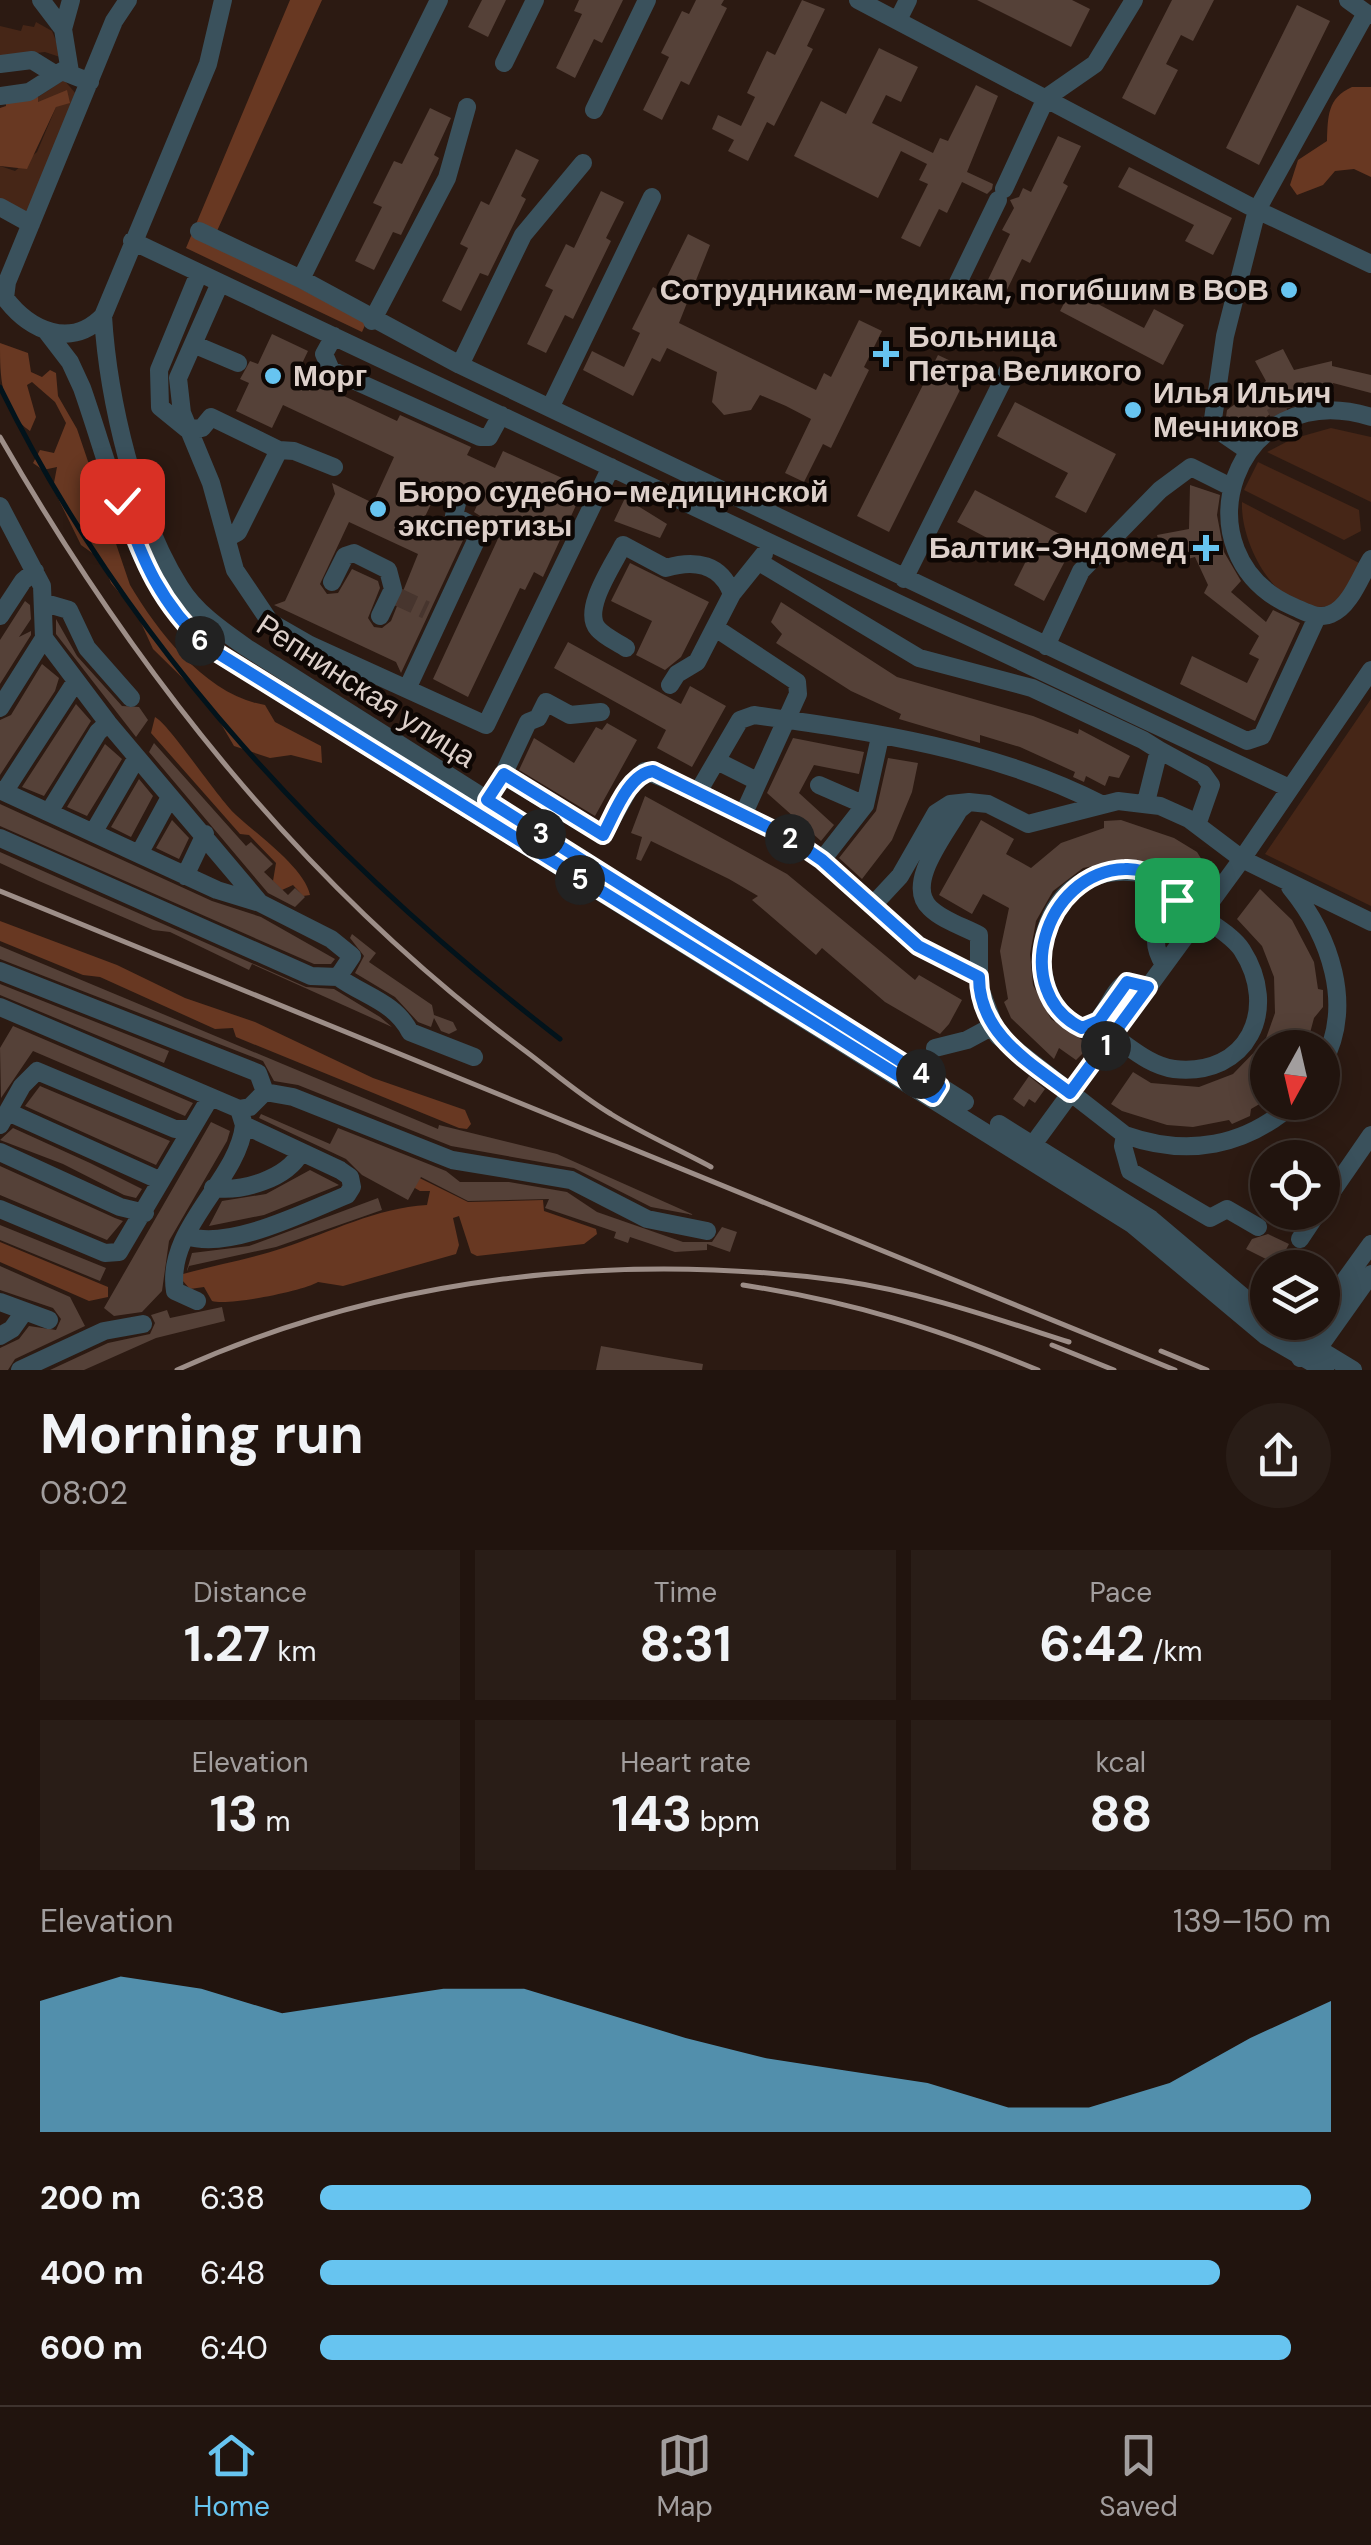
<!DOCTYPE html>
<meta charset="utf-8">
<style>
:root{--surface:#21140e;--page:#291d17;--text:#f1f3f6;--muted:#a29e9e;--line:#3e332e;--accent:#67c4f0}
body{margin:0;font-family:"DM Sans",sans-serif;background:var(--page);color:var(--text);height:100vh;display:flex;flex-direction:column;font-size:38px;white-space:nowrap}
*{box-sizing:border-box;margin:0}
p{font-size:32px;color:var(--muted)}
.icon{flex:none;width:55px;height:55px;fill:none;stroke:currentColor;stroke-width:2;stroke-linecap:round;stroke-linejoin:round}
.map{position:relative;height:1370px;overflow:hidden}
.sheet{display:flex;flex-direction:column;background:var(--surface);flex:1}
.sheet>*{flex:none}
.needle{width:65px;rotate:188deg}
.fabs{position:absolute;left:1250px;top:1030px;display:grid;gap:20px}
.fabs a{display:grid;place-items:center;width:90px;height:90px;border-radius:50%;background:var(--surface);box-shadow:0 5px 25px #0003,0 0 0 2px var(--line);font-size:50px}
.pin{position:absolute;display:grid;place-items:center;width:85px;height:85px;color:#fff;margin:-42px;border-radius:20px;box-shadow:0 5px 15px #0006}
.km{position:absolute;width:50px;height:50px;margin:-25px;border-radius:50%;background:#222;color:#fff;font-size:28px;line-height:50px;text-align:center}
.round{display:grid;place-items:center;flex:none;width:105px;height:105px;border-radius:52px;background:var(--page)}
.headline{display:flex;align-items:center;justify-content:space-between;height:170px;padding:0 40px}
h1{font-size:55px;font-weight:700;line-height:75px}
.figures{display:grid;grid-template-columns:repeat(3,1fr);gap:15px;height:170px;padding:10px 40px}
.figures div{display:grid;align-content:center;border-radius:0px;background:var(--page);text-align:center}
.figures b{font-size:50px;font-weight:700}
.figures small{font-size:28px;font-weight:400}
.figures p{font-size:28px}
.chart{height:280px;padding:20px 40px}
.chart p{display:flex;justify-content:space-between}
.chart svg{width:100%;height:180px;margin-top:10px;fill:var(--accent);opacity:.7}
ul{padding:0 40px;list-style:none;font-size:32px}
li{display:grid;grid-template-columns:160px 120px 1fr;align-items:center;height:75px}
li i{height:25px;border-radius:12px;background:var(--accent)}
.tab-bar{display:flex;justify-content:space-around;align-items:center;height:140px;border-top:2px solid var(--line);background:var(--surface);font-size:28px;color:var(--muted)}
.tab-bar a{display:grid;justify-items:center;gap:5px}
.tab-bar .selected{color:var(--accent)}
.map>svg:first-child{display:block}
.green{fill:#462617}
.forest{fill:#683822}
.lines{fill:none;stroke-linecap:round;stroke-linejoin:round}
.stream{stroke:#02131b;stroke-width:5}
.building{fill:#554138;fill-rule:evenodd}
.minor-tunnel{stroke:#47352e;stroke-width:18;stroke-dasharray:18 9;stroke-linecap:butt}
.minor{stroke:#3a515c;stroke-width:18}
.rail{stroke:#9d8e88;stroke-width:5}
.route-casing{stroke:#fff;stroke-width:20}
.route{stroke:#1a73e8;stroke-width:12}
.poi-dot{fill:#67c4f0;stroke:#0e0704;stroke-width:4}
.labels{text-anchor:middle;stroke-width:9;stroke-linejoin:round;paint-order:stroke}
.poi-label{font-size:30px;font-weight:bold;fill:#ddd0ca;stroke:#0e0704;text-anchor:start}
.street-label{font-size:30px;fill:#ddd0ca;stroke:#0e0704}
</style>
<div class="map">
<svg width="1371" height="1370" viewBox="0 0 1371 1370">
<rect width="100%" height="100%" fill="#2c1a12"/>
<path class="green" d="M36 22 52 31 63 58 45 52 0 57V26L21 31 23 25 34 27Z
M64 80 77 95 27 216 0 200V166L15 171 37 152 56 107 37 103 38 97Z
M1331 428 1371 437V502L1267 452 1292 439Z
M1258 462 1359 510 1361 531 1344 540 1244 490Z
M1242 502 1361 564 1342 601C1285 630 1240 549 1242 502Z
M1371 699V906L1265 854Z"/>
<path class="forest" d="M290 0H322L212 242 366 323 362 332 186 248Z
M1352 87H1371V177L1354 169 1335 171 1323 185 1297 195 1290 185 1298 160 1327 141C1328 117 1327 98 1352 87Z
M67 90 70 103 56 107 27 169 0 166V108L6 106V101L38 97V102Z
M0 343 28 353 31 372 42 377 50 370 56 373 58 396 77 429 130 585C159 634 208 696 265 705L275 722 321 746 322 763 291 755 270 758 234 746 210 705 153 649 137 614 111 583 102 560 81 545 53 488 57 467 43 470 33 463 40 450 54 453 66 423 55 402 32 382 27 385 36 417 30 431C0 410 0 376 0 343Z
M155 717C169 724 216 796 236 815 256 834 304 867 310 895L303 896 293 885 282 890 273 881 276 863 249 835 240 834 151 733Z
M0 921 117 965 185 998 255 1022 373 1078 465 1110 471 1124 467 1129 459 1128 236 1037 233 1028 215 1029 100 977 83 975 0 941Z
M365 1151 468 1202 543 1200 544 1211 596 1229 597 1234 584 1244 477 1256 471 1253 459 1216 453 1218 459 1245 456 1254 343 1286 318 1282C303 1291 229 1306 212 1301L204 1287 190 1289 182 1280 183 1274C215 1265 251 1259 283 1248 331 1232 376 1208 427 1205L430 1191H420L363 1158Z
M0 1242 108 1287V1297L89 1301 0 1262Z"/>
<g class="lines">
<path class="stream" d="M0 387C129 650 330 861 560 1039"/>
</g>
<path class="building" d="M482 0H506L488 37 468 27Z
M579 0H623L602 43 594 39 575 78 556 68 582 14 574 11Z
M696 0H724L721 5 727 8 689 85 681 81 662 120 643 110 669 57 661 53 682 11 689 14Z
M802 0 825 9 807 46 813 49 774 126 767 122 748 161 728 151 734 140 712 129 718 115 741 126 755 97 747 93 767 51 775 55Z
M977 0H1072L1090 9 1071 47Z
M1172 0H1214L1193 41 1181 35 1166 64 1178 70 1155 115 1122 98Z
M1297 5 1330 21 1259 165 1226 148Z
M879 48 918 67 901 102 886 95 872 123 933 153 940 138 948 141 976 85 998 96 967 172 993 184 992 189 987 194 962 182 947 213 939 209 920 247 901 238 928 184 919 180 927 164 901 151 878 198 794 156 821 101 846 114Z
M430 108 451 118 434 155 439 158 401 235 393 232 374 270 355 261 382 207 373 203 394 161 402 164Z
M1058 136 1081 146 1063 183 1068 186 1030 263 1022 259 1003 298 984 288 1010 234 1002 230 1014 208 1010 200 1019 197 1023 188 1031 192Z
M516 149 539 160 521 196 526 199 488 276 480 273 461 311 442 301 468 248 460 244 481 201 489 205Z
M1129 167 1232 218 1213 255 1185 241 1194 225 1118 187Z
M601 191 624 202 606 238 611 241 573 319 565 315 546 353 527 344 553 290 545 286 566 244 574 248Z
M688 234 710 245 679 323 816 390 824 373 831 377 859 320 882 331 864 367 869 370 831 448 823 444 804 482 785 473 811 419 786 406 760 395 751 410 724 415 712 402 717 372 667 348 660 362 652 358 633 396 583 370 592 351 624 367 640 333 632 329 653 287 660 291Z
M1071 290 1144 328 1154 309 1184 325 1163 365 1060 311Z
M272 334 308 351 297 374 397 421 400 415 471 447 467 455 495 468 503 451 584 488 543 577 534 572 525 590 520 588 468 697 433 679 502 530 474 512 480 499 462 487 442 481 421 525 450 539 465 536 401 673 396 662 274 605 285 601 335 494 332 483 373 503 394 457 283 405 272 428 236 411 249 383 240 379 250 361 258 364ZM349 522 418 554 391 621 382 628 374 627 368 618 380 588 378 581 352 569 338 593 327 594 320 584Z
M1283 349 1294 370 1332 361V366L1371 375V393L1333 383 1334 392 1301 398 1303 403 1270 414 1245 434 1226 417 1227 410 1266 381 1255 361Z
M938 355 970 370 889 532 857 516Z
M1015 402 1116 454 1086 513 1055 497 1068 473 997 436Z
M1190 485 1220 495 1217 515 1224 552 1241 581 1231 592 1266 622 1273 610 1300 623 1255 721 1180 684 1192 656 1247 683 1259 659 1249 654 1259 636 1204 593 1208 585 1195 557 1165 565 1157 535 1189 529Z
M975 490 1075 542 1044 601 1014 585 1027 559 957 522Z
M625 498 667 524 660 538 614 521Z
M630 563 709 602 681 657 665 670 636 655 652 621 611 601Z
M25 601 30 605 31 619 19 637 31 631V635L0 684V640Z
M781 602 897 677 1033 716 1078 734 1079 729 1130 756 1119 778 1109 776 1105 786 1086 776 1084 782 1073 777 1075 772 1020 747 980 735V743L899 719 901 714 851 691 776 643 782 634 771 622Z
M56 619 77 656 122 706 139 707 148 720 136 737 56 634Z
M568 642 681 704 690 686 726 706 692 767 657 748 666 730 554 668Z
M42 664 59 678 55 691 0 775V720L11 715Z
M76 704 91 721 44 796 22 787Z
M607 723 637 740 595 816 519 770 534 738 574 763 596 727 602 730Z
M793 738 864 752 859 774 814 765 799 793 834 825 821 841 767 793Z
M154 743 246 846 251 842 273 864 264 872 288 895 295 888 305 897 295 907 268 893 149 752Z
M105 744 122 759 87 816 67 807Z
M888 758 918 763 912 792 892 840 862 879 839 858 876 811Z
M139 779 153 796 131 837 111 827Z
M645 796 787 874 915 980 919 975 962 1000 949 1024 940 1034 885 1002 822 948 816 955 752 900 758 896 729 879 651 841 641 861 636 859 642 837 631 833Z
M0 804 212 901 261 917 335 959 331 964H314L0 826Z
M172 820 189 838 179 859 156 848Z
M981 820 1014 839 1006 854 1031 868 1061 843 1104 828V821L1121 820 1174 838 1197 852 1205 865 1196 887 1173 869 1123 860 1083 868 1053 891 1036 921 1030 954 1033 985 1051 1019 1085 1042 1081 1046 1086 1050 1076 1060 1059 1048 1054 1059 1011 1018 1004 1002 1008 999 1000 951 1009 908 983 894 972 914 939 895Z
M0 852 306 987 334 989 380 1017 392 1027 252 964 249 970 170 932 153 930 39 881 0 863Z
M1260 889 1292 920 1314 962 1318 989 1323 990V1007L1314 1018 1306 1048H1268V1099L1251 1109 1250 1116 1232 1124 1229 1120 1193 1127 1167 1125 1122 1111 1111 1104 1133 1072 1151 1083 1199 1087 1233 1074 1265 1041 1275 1013 1274 977 1262 946 1237 919Z
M352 934 376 953 369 962 432 1005 434 1015 453 1022 457 1030 449 1034 441 1031 434 1018 431 1027 418 1022 395 997 355 973 364 956 350 938Z
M0 946 438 1129 439 1125 557 1154 694 1215 651 1207 574 1168 451 1146 298 1085 274 1081 263 1061 0 959Z
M0 984 169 1051 164 1063 0 995Z
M13 1026 41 1038 193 1103 185 1116 33 1051 1 1098 0 1048Z
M1029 1076 1045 1089 1035 1103 1029 1099 1024 1107 1013 1099Z
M40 1086 170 1141 156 1165 25 1106Z
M261 1114 330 1144 338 1128 446 1171 460 1182H509L567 1192 597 1212 683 1242H712L722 1227 737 1232 730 1252 707 1244V1250L675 1252 630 1237 628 1243 614 1238 616 1232 545 1208 549 1199 468 1201 421 1177 408 1200 362 1175 346 1159 259 1118Z
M211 1122 230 1131 227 1141 169 1241 162 1291 142 1312 114 1316 104 1308Z
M13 1128 90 1163 142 1189 136 1198 124 1195 63 1164 0 1140Z
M0 1166 115 1218 123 1221 107 1240 0 1195Z
M310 1170 339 1185 264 1215 209 1226 222 1201 266 1194Z
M378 1198 382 1210 276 1247 189 1266 187 1271V1270L192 1253 249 1246Z
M0 1225 106 1268 100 1281 0 1240Z
M1268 1234 1289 1244 1278 1265 1246 1249 1252 1239Z
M0 1266 70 1297 85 1326 15 1359 8 1370H0V1348L19 1339 29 1326 56 1330 61 1319 53 1308 0 1290Z
M222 1307 225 1321 156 1338 84 1370H50L108 1343 150 1334 155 1323 151 1315 167 1310 170 1318Z
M601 1346 703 1364 702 1370H596Z"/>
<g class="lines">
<path class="minor-tunnel" d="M1271 418 1303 402
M398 597 426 610"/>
<path class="minor" d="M41 0 63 29
M128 0 114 21 7 282 5 298C30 331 71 349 103 316L208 64 223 0
M858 0 1257 210 1371 264
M1348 0 1366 13
M898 20 908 0
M504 63 535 0
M0 64 32 60 53 73
M70 72 63 29 71 0
M0 96 29 92 62 71 90 82
M594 110 647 0
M1004 189 1046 98 1095 64 1134 0
M0 207 31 224
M199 231 301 279 460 365 1247 741 1262 736 1317 617
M132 241 1289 788
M199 273 159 370 160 407 187 429 202 428 211 417 279 450
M301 279 439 0
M220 283 178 378 182 413 211 483 235 570 270 622 310 645 486 725 611 467
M953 293 998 200
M103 316C108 398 135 516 180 587 196 613 223 631 247 648L965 1102
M372 321 447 178 467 107
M47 332 70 362 82 388C114 479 134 581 208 647L1132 1224 1266 1336 1325 1370
M334 336 324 354 331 370 480 437H489L501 415
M193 344 238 363
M460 365 523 235 583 163
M550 408 652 197
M1371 417C1233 374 1174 556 1294 607 1306 612 1318 620 1331 614 1350 607 1361 575 1371 559
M1247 450 1212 426 1225 336 1257 210 1366 13 1371 15
M0 506 42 586 44 638 108 723 260 903 331 939 352 956 338 977C364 996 395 1002 410 1032L474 1057
M227 538 238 532 279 450 294 451 334 467
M759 562 919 658 1032 688 1143 740 1159 750 1146 802
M904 579 1008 370
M332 582 345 556 354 553 388 570 393 589 380 616
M45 603 69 610 87 648 131 698
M0 616 23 581 35 571
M717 629 797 682 798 694 744 813
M1046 646 1081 571 1160 490 1191 467 1231 487
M626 648C617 642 605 637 598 629 581 610 614 564 623 545L666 568C696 559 721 564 732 594
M670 685 677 674 697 662 732 594 764 554
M407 689 481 530 454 516 458 499
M0 708 44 638
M601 712 570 715 546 702 538 718 528 722 503 775 603 835 630 787 645 771 698 792
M1159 750 1203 774 1211 785 1197 825
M717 761 757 781
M819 785 865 805
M0 790 217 890 260 903
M4 792 76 681
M49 812 98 732 108 723
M93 833 136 759
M0 838 311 976 338 977
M139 854 170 797
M822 860 865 805 880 737
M185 876 205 834
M1290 887C1330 936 1355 1005 1322 1065
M873 905 900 876 936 813 950 804 969 802
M0 971 258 1073 265 1092
M979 977 918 946 822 860 790 838 698 792 740 720 754 715C874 732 993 749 1101 804
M1148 987 1127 982C1107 993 1108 1024 1082 1027 1008 994 1036 832 1170 881L1177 900C1164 931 1145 932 1164 965
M0 1007 239 1109 250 1107 265 1092
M1113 1036C1132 1049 1151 1066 1174 1069 1248 1077 1280 1009 1242 950 1233 936 1214 926 1200 915
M935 1048 967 1040 993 1026
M265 1092 293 1097 452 1160 571 1180 647 1219 707 1231
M8 1112 161 1181
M999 1124 1151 1219 1268 1318
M0 1125 22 1086 37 1071 175 1129H189
M1125 1135C1187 1157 1246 1147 1295 1102
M1029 1150 1242 859 1371 670
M0 1152 120 1207 145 1213
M213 1188C242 1192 287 1179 301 1152
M1322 1206 1371 1135
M0 1209 105 1253 119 1252 210 1098
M1258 1227 1227 1209 1210 1218 1130 1171 1123 1146 1125 1135 998 1036 979 986V935C964 927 942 920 930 908 904 884 946 834 959 810L969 802 988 804 1028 824 1118 801 1160 806 1189 819 1242 859 1371 922
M187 1236C229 1251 307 1211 347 1195L352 1187 350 1177 340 1170 244 1125 239 1109
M1300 1239 1318 1212
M197 1301 175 1291C165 1228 238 1181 244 1125
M0 1302 49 1320
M1322 1312 1371 1244
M1274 1322 1353 1370
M0 1336 12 1329 24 1312
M1300 1358 1317 1350 1371 1274
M20 1370 104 1331 143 1324"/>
<path class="rail" d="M0 437C135 672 302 884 520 1047 550 1069 579 1095 611 1114 643 1134 678 1149 711 1167
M0 891 1175 1370
M743 1285C853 1302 936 1328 1038 1370
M1052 1345 1114 1370
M1161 1351 1207 1370
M177 1370C384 1276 618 1251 843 1281 920 1292 994 1318 1069 1342"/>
</g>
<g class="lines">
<g class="route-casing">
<path id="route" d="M122 501C142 560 161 605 208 647L933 1097 940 1086 487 800 504 774 603 835C614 815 628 774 653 771L790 838 822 860 918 946 979 977C979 1034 1029 1062 1070 1093L1148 987 1127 982 1099 1021 1082 1028C1009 993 1043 872 1125 869 1140 868 1156 876 1170 881L1177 900"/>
</g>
<use href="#route" class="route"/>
</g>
<g class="poi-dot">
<circle cx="1289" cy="290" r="10"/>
<path d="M881 339h10v10h10v10h-10v10h-10v-10h-10v-10h10z"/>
<circle cx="273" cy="376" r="10"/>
<circle cx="1133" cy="410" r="10"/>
<circle cx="378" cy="509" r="10"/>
<path d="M1201 533h10v10h10v10h-10v10h-10v-10h-10v-10h10z"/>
</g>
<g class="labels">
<g class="poi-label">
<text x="1269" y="300" text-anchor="end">Сотрудникам-медикам, погибшим в ВОВ</text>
<text x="908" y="347">Больница<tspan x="908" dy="34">Петра Великого</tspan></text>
<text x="293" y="386">Морг</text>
<text x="1153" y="403">Илья Ильич<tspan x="1153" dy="34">Мечников</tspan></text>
<text x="398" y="502">Бюро судебно-медицинской<tspan x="398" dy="34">экспертизы</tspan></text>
<text x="1186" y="558" text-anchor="end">Балтик-Эндомед</text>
</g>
<g class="street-label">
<text transform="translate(366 691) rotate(33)" y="10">Репнинская улица</text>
</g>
</g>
</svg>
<div class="fabs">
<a><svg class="needle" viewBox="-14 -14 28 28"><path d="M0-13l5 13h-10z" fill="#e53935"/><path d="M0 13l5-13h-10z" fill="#a29e9e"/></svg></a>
<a><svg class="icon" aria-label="locate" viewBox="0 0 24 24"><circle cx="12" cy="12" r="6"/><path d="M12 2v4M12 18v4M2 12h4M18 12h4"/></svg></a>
<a><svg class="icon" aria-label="layers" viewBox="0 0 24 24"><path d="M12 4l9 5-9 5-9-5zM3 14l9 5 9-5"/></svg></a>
</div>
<div class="pin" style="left:1177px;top:900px;background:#1e9e55"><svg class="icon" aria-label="arrive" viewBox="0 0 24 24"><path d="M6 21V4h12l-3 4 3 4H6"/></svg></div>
<div class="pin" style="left:122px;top:501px;background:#d93025"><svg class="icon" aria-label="check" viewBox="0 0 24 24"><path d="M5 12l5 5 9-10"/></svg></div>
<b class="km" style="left:1106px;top:1046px">1</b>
<b class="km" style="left:790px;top:839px">2</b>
<b class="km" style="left:541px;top:834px">3</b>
<b class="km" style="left:921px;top:1074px">4</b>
<b class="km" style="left:580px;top:880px">5</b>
<b class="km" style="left:200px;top:641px">6</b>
</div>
<section class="sheet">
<div class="headline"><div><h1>Morning run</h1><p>08:02</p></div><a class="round"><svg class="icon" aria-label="share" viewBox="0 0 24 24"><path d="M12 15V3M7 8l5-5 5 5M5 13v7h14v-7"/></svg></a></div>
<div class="figures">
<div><p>Distance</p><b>1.27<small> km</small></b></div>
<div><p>Time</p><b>8:31</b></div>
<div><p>Pace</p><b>6:42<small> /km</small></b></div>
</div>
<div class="figures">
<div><p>Elevation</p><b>13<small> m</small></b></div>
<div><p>Heart rate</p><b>143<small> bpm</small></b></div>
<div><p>kcal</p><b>88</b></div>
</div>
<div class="chart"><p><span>Elevation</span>139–150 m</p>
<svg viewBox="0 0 160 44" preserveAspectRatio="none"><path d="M0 44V12L10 6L20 9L30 15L40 12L50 9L60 9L70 15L80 21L90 26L100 29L110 32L120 38L130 38L140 32L150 21L160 12V44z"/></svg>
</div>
<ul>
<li><b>200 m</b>6:38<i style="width:98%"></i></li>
<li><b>400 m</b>6:48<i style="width:89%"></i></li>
<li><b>600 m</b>6:40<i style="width:96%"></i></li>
</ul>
</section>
<nav class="tab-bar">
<a class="selected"><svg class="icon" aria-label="home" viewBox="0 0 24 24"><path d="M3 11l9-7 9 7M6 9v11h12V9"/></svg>Home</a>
<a><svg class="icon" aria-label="map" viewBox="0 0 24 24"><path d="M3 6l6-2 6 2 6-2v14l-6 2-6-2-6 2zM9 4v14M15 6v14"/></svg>Map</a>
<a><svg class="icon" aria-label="saved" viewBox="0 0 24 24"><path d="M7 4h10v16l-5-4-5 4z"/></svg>Saved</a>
</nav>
